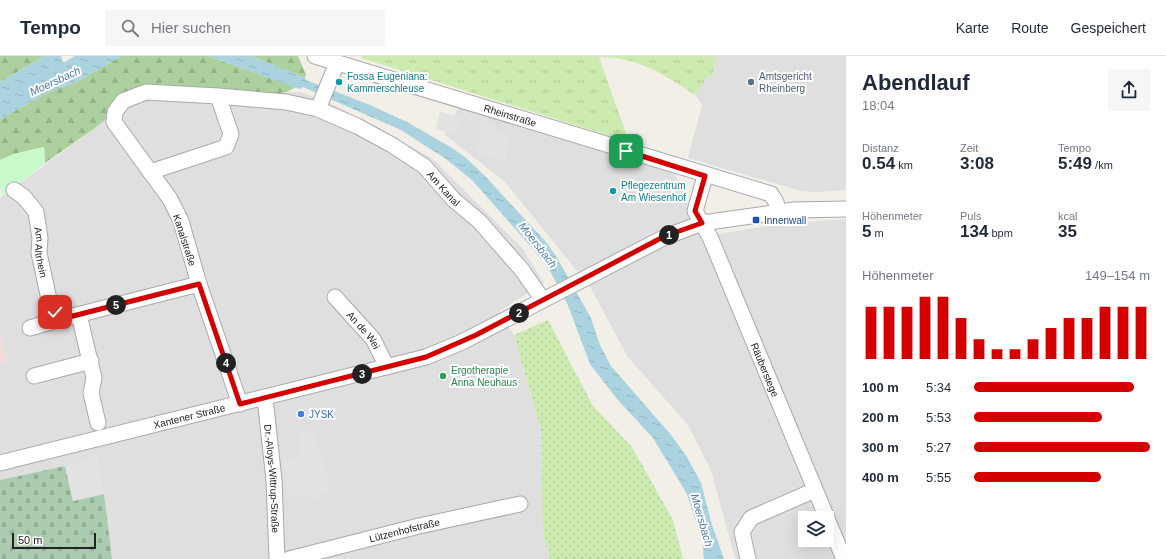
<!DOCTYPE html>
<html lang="de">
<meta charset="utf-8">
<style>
:root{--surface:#fff;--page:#f6f6f7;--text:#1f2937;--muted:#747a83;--line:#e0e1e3;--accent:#d40000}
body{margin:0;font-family:Helvetica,sans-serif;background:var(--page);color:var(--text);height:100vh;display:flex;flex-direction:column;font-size:15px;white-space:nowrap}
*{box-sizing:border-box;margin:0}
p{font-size:13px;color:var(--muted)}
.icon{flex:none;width:22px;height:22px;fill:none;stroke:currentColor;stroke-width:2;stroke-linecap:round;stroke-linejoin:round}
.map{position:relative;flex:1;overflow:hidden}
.side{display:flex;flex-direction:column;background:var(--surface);width:320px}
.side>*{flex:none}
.fabs{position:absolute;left:798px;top:455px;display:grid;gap:8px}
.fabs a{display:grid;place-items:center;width:36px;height:36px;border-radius:0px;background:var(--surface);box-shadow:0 4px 16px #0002;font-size:20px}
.scale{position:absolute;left:12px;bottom:10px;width:84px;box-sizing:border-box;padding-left:4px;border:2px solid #222;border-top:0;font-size:11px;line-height:14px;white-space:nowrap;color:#222;-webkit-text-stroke:3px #fff;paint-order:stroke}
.pin{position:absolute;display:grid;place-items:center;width:34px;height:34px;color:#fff;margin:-17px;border-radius:8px;box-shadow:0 2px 6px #0006}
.km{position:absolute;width:20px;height:20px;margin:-10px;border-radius:50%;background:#222;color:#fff;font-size:11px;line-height:20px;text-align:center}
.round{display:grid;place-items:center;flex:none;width:42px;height:42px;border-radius:0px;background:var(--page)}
.headline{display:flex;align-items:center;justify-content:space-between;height:68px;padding:0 16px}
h1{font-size:22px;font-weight:800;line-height:30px}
.metrics{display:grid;grid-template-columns:repeat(3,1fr);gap:6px;height:68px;padding:4px 16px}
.metrics div{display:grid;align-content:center}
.metrics b{font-size:17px;font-weight:800}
.metrics small{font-size:11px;font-weight:400}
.metrics p{font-size:11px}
.chart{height:112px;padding:8px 16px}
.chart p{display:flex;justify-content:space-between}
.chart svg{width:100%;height:72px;margin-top:4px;stroke:var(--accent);stroke-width:6}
ul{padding:0 16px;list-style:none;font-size:13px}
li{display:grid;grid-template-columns:64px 48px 1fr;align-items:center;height:30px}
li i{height:10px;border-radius:5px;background:var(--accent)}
header{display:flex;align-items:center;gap:24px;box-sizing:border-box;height:56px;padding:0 20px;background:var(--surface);border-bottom:1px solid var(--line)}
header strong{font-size:19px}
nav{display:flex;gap:22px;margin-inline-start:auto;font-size:14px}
.search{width:280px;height:36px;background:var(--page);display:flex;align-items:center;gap:10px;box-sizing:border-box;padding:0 14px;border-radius:0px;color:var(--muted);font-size:15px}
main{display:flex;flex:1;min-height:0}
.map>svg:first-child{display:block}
.residential{fill:#e0dfdf;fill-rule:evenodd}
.commercial{fill:#f2dad9}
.grass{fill:url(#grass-tufts)}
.forest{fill:url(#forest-firs)}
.cemetery{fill:url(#cemetery-stones)}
.park{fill:#c8facc}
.garden{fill:url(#garden-dots)}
.parking{fill:#e2e2e2}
.water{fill:url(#water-ripples)}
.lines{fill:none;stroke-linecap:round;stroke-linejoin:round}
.minor-casing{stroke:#a9a9a9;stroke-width:17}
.minor{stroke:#fff;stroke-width:15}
.route-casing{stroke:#fff;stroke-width:8}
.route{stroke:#d40000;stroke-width:5}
.culture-dot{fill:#0f9aa8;stroke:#fff;stroke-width:1.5}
.service-dot{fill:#5c6f8a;stroke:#fff;stroke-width:1.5}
.transit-dot{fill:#1a4fb4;stroke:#fff;stroke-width:1.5}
.leisure-dot{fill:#2e9e5b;stroke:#fff;stroke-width:1.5}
.shop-dot{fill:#3f7fe0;stroke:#fff;stroke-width:1.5}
.labels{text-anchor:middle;stroke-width:4;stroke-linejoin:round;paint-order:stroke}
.culture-label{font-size:10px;fill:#0d838f;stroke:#fff;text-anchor:start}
.service-label{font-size:10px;fill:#4e5e75;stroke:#fff;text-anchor:start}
.street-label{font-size:10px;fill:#222;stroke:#fff}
.transit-label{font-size:10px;fill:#164399;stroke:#fff;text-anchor:start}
.leisure-label{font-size:10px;fill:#27864d;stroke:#fff;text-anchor:start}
.shop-label{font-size:10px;fill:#366cbe;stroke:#fff;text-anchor:start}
.water-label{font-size:11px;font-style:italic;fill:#4a7aab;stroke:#fff}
</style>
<header>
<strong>Tempo</strong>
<div class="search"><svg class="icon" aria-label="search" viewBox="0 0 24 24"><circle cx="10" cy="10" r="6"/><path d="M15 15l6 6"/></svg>Hier suchen</div>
<nav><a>Karte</a><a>Route</a><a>Gespeichert</a></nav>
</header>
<main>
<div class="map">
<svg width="846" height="503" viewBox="0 0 846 503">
<defs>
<pattern id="grass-tufts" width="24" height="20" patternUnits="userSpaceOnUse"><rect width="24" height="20" fill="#cdebb0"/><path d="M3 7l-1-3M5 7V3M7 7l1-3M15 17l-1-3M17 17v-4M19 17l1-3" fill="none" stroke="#b0c997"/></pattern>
<pattern id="forest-firs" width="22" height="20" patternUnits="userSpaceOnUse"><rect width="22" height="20" fill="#add19e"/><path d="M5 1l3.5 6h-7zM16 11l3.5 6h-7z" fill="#95b388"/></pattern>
<pattern id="cemetery-stones" width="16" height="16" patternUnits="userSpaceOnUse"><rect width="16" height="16" fill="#aacbaf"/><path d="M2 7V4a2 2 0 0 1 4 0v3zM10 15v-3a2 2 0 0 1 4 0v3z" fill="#92ae96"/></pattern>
<pattern id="garden-dots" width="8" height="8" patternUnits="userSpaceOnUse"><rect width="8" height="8" fill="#cdebb0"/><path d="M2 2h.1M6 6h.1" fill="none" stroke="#b0c997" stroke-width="1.8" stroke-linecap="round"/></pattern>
<pattern id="water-ripples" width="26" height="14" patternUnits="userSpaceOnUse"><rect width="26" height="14" fill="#aad3df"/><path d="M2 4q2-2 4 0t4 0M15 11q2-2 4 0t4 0" fill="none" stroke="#92b5bf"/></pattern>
</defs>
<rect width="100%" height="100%" fill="#f2efe9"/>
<path class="residential" d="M717 0H846V134L816 136 801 135 688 102 702 49 695 39 708 19 712 21Z
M287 36H301L336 50 433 103 523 193 544 227 498 256 514 279 541 373 543 478 550 503H0V308L7 306 0 278V142L95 72 122 42 273 38Z
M459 51 674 116 702 181 779 168 846 163V503H735L711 414 688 369 627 300 591 232 505 126 444 78ZM805 462H827V484H805Z"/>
<path class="commercial" d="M0 278 7 306 0 308Z"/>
<path class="grass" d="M362 0H717L712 21 708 20 695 39C663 18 638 1 599 1L629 86 361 2Z"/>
<path class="forest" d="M0 0H45L0 26Z
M122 0H208L296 31 287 36 273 38 144 32 95 72 45 107 44 91 14 98 0 104V63L47 37 76 26Z
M251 0H298L306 19 305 22Z"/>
<path class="cemetery" d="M65 410 73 445 104 438 112 503H0V424Z"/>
<path class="park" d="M43 91 45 107 3 140 0 131V104L14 98Z"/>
<path class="garden" d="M548 264 593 350 632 391 673 464 683 503H550L543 478 541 373 514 279Z"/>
<path class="parking" d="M465 53 489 57 487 67 463 63Z
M440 56 461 61 456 78 436 73Z
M482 68 496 71 495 77 509 80 505 104 476 98Z
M313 374 323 403 330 434 320 438V442L287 440 284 405 291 404 300 396 298 379Z
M97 400 104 438 73 445 65 410Z"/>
<path class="water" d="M45 0H61L62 5 65 6 75 0H122L76 26 47 37 0 63V26Z
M208 0H251L305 22 306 24 370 49 407 66 452 92 465 101 484 119 546 186 556 200 591 262 600 289 611 310 672 380 687 401 701 427 712 469 724 503H704L702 484 687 438 653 382 617 343 590 308 567 247 549 213 533 193 472 124 446 103 401 74 303 31 300 33Z"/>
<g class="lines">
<g class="minor-casing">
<g id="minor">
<path id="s1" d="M315 0 771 138 776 146 778 155"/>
<path d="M318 53 337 7"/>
<path d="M150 116 226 91 231 78 218 40"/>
<path id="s2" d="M705 120 695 155 710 181 827 462"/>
<path id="s3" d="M14 134 24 141 36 156 40 182 39 197 50 248 61 263 199 228"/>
<path id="s4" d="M335 241 373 283 387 311"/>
<path d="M79 259 94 322 91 337 98 367"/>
<path d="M30 272 61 263"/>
<path d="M34 320 91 305"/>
<path id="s5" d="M265 342 274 424 277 503"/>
<path id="s6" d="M240 348 199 228 181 165 170 143 114 66 115 56 123 45 146 36 218 40 286 46 318 53 357 70 392 89 424 110 454 144 479 165 522 214 543 244"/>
<path id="s7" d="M0 407 426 301 462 286 665 181 702 167 794 154 846 153"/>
<path d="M827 463 844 503"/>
<path id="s8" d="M289 503 419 470 520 448"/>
<path d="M748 503 742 476 751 462 815 434"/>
</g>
</g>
<use href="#minor" class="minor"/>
</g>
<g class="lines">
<g class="route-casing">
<path id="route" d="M55 256 61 263 199 228 240 348 426 301 476 279 665 180 702 167 695 155 705 120 626 95"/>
</g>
<use href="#route" class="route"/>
</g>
<g class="culture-dot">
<circle cx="339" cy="26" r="4"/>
<circle cx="613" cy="135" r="4"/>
</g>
<circle class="service-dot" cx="751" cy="26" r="4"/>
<rect class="transit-dot" x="752" y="160" width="8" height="8" rx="2"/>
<circle class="leisure-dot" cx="443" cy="320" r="4"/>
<circle class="shop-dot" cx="301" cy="358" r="4"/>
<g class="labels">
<g class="culture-label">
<text x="347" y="24">Fossa Eugeniana:<tspan x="347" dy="12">Kammerschleuse</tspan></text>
<text x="621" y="133">Pflegezentrum<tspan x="621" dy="12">Am Wiesenhof</tspan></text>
</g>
<g class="service-label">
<text x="759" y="24">Amtsgericht<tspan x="759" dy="12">Rheinberg</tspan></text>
</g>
<g class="street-label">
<text dy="4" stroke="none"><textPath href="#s1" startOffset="204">Rheinstraße</textPath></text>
<text dy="4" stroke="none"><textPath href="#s6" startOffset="684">Am Kanal</textPath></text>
<text transform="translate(185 184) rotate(72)" y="4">Kanalstraße</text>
<text dy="4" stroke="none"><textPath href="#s3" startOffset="72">Am Altrhein</textPath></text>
<text dy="4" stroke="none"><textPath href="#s4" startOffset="44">An de Wei</textPath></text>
<text dy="4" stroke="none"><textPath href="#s2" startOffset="210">Räuberstege</textPath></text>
<text dy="4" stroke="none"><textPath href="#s7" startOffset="195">Xantener Straße</textPath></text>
<text dy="4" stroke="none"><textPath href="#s5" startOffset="81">Dr.-Aloys-Wittrup-Straße</textPath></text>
<text dy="4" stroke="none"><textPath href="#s8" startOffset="119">Lützenhofstraße</textPath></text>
</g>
<g class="transit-label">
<text x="764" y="168">Innenwall</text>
</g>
<g class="leisure-label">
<text x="451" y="318">Ergotherapie<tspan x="451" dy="12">Anna Neuhaus</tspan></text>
</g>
<g class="shop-label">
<text x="309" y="362">JYSK</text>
</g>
<g class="water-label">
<text transform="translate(55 25) rotate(-25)" y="4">Moersbach</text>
<text transform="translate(538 189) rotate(52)" y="4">Moersbach</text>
<text transform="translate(702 464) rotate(74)" y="4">Moersbach</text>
</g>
</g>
</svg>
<div class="fabs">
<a><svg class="icon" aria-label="layers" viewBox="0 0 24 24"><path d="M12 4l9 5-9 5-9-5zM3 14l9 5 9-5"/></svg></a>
</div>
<div class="scale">50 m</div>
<div class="pin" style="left:626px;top:95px;background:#1e9e55"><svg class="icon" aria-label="arrive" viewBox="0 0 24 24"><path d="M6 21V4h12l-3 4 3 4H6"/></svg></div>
<div class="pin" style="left:55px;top:256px;background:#d93025"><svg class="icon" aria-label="check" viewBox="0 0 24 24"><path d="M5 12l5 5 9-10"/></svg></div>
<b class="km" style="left:669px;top:179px">1</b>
<b class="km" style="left:519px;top:257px">2</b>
<b class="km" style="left:362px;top:318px">3</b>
<b class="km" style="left:226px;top:307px">4</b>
<b class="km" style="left:116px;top:249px">5</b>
</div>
<section class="side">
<div class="headline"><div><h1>Abendlauf</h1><p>18:04</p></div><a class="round"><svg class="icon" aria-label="share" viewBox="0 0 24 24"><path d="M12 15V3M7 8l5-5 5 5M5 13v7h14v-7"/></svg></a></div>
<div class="metrics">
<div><p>Distanz</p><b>0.54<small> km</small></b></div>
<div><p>Zeit</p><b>3:08</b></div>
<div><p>Tempo</p><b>5:49<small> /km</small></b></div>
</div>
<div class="metrics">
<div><p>Höhenmeter</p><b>5<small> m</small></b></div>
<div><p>Puls</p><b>134<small> bpm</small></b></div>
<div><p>kcal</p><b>35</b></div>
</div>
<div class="chart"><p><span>Höhenmeter</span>149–154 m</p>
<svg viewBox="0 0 160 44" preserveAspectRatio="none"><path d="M5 44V12M15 44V12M25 44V12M35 44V6M45 44V6M55 44V19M65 44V32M75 44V38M85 44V38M95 44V32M105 44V25M115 44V19M125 44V19M135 44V12M145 44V12M155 44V12"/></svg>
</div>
<ul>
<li><b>100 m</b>5:34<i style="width:91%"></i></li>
<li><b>200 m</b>5:53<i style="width:73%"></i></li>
<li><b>300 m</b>5:27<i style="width:100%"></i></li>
<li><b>400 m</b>5:55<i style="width:72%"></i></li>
</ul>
</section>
</main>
